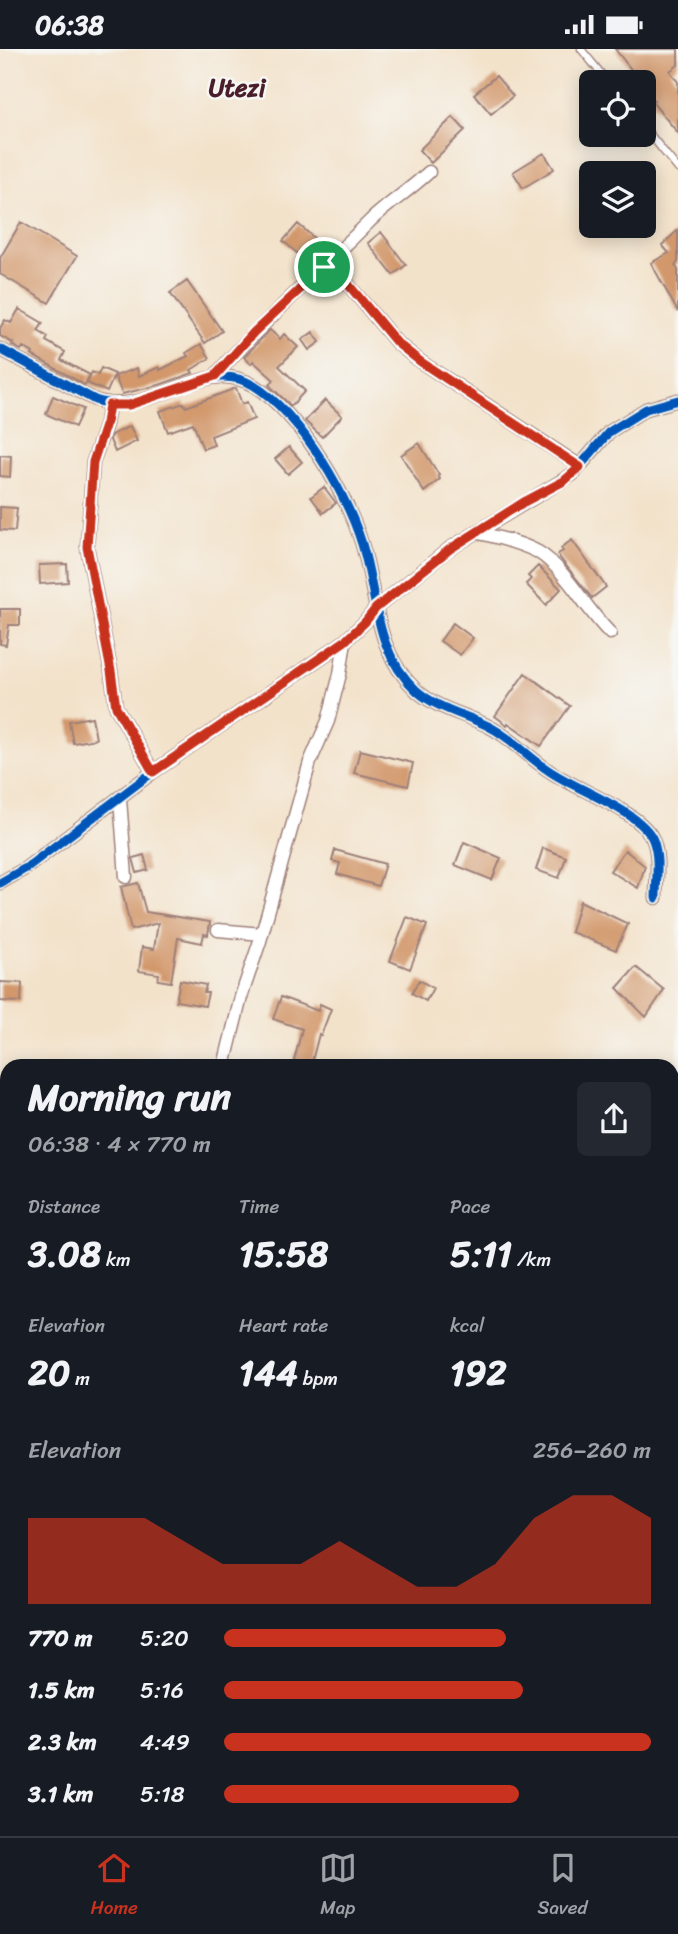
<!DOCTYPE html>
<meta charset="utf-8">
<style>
:root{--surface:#171b24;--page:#242831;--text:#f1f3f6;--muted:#9ea1a6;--line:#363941;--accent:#c8321e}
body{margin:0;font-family:Sriracha,sans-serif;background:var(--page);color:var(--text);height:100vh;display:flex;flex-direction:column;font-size:26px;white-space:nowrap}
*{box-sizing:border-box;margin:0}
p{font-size:23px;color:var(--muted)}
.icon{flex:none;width:38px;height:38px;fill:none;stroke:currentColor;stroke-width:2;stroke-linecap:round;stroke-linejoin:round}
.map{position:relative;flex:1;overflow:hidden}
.side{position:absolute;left:0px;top:1010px;width:679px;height:779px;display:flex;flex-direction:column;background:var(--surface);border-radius:21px 21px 0 0;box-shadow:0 4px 18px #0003}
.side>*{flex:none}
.buttons{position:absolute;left:579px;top:21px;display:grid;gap:14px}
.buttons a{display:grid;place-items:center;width:77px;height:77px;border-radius:10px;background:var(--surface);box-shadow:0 4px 18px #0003;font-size:35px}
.pin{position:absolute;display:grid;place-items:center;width:60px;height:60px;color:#fff;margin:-30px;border:4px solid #fff;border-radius:50%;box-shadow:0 2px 7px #0007}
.round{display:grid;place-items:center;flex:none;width:74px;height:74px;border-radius:10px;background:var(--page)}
.headline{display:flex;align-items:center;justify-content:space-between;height:119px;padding:0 28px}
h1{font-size:38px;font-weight:800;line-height:52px}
.stats{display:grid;grid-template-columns:repeat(3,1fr);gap:10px;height:119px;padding:7px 28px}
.stats div{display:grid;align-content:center}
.stats b{font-size:35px;font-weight:800}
.stats small{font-size:19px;font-weight:400}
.stats p{font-size:19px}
.chart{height:196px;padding:14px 28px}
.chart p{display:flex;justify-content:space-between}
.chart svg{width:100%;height:126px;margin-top:7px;fill:var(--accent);opacity:.7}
ul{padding:0 28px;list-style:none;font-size:23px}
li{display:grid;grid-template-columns:112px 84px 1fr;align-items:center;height:52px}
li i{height:18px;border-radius:9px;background:var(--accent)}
.status{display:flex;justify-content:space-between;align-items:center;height:49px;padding:0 35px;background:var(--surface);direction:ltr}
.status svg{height:19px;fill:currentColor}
.dock{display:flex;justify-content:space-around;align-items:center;height:98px;border-top:2px solid var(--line);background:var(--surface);font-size:19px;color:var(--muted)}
.dock a{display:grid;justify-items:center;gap:4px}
.dock .on{color:var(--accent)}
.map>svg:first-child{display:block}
.building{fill:#d2976b}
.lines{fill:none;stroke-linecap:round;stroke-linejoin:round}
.lane-casing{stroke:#9e807a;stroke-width:9}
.street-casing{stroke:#9e807a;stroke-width:15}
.lane{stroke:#fff;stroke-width:6}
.street{stroke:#fff;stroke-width:12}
.cycleway-casing{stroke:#f6f6f2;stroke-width:13}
.cycleway{stroke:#0057b8;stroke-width:9}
.route-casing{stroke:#fff;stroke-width:14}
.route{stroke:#c8321e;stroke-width:9}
.labels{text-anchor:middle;stroke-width:5;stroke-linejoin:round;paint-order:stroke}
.quarter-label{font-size:24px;font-weight:bold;fill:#4a1f2b;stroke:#f6f6f2}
</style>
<div class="status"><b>06:38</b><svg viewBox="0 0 49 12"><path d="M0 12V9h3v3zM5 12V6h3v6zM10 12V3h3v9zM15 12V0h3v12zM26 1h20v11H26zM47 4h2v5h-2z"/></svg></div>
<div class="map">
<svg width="678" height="1787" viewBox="0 0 678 1787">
<rect width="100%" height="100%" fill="#f6f6f2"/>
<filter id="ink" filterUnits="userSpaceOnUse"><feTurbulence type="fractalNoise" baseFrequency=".0143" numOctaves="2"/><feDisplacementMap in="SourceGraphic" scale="14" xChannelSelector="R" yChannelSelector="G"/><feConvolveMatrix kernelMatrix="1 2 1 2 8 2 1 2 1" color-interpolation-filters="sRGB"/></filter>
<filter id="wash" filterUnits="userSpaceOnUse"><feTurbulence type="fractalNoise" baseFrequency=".00686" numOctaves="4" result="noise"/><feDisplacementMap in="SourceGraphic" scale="28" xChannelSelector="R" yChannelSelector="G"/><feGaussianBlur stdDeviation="1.57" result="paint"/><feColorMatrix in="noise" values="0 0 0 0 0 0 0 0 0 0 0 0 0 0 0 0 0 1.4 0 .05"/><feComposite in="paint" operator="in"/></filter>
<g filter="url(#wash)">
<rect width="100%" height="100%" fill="#f3e2ca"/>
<g id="blocks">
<path class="building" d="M615 0H678V16L670 22 678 33V84L652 53 654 51 644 37V33H641Z
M496 27 513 47 491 65 474 45Z
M453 68 465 81 431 114 419 101Z
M544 104 554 120 523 139 513 123Z
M21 173 77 207 49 254 0 225V209Z
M298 175 321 195 306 212 283 192Z
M678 181V213L675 216 678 221V263L651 214 669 204 662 196Z
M381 183 406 216 393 226 368 194Z
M187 232 222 282 205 294 170 244Z
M19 260 43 274 38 282 48 288 46 292 65 303 61 311 90 326 85 336 32 306 33 304 23 298 21 301 12 296 13 294 0 287V279L5 271 11 274Z
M270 281 280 290 284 285 298 298 279 317 305 342 291 357 269 336 274 331 253 312 251 315 244 308Z
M313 283 320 293 309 301 302 291Z
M201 295 210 309 191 321 193 324 159 336 122 345 115 327 137 319 139 327 159 318 160 321 188 307 186 304Z
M101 319 115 325 107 343 87 334 92 323 98 326Z
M236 339 242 355 247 353 254 370 211 387 214 396 203 400 193 374 168 383 160 362 184 354 186 358Z
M53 347 83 360 75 378 46 365Z
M325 351 342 367 322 388 305 372Z
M130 377 137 392 115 403 110 391 111 386Z
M419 394 439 426 438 427 440 430 424 443 401 406Z
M289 398 302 413 288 425 275 410Z
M0 406 11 407 10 428 0 427Z
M324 438 336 454 323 464 311 448Z
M0 458 17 459 15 482 0 481Z
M572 491 606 538 592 549 560 509 558 505 563 502 561 499Z
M67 515 68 533 40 535 39 516Z
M538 517 561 540 546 556 526 535 531 530 528 527Z
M0 560H20V576H9L6 596 0 595Z
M453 574 473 589 460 606 440 592Z
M525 624 570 657 541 697 508 674 507 676 495 667Z
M92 668 96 690 73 694 69 672Z
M360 701 413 714 408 737 354 724Z
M464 793 501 809 492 831 455 816Z
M543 799 566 808 559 829 536 821Z
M335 801 385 815 378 837 337 825 340 814 332 812Z
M625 801 645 817 638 839 610 822Z
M144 806 148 821 137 824 133 809Z
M138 834 146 863 210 873 208 886 204 885 202 894 178 889 171 933 158 931 159 925 139 922 142 898 154 900 158 874 131 881 121 838Z
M580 852 628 875 616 901 571 883Z
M407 868 427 876 410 920 390 912Z
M636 918 664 941 646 968 617 939Z
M180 931 206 936 204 944H208L205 957 176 952Z
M419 931 433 939 426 952 412 944Z
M0 933 22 934 21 953 0 952Z
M281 948 318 962 320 955 331 960 321 986 319 985 311 1016 294 1012 302 980 273 970Z"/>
</g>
</g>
<g filter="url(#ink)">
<use href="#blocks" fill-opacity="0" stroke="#9e807a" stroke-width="2"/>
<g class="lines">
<g class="lane-casing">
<path id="lane" d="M581 0 608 33
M644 78 678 120"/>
</g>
<g class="street-casing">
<path id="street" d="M324 218 342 228 397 294 421 313 580 417
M0 300 95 351C150 370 203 306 253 336 301 365 352 452 365 506 378 556 376 604 417 642 438 660 464 665 488 677 511 688 527 707 548 721 574 740 641 762 653 791 660 809 656 830 656 849
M215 327C263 272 319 223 371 171 389 154 411 140 429 123
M109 356 106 375 93 413 87 498 111 622 116 658 153 723
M476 483C495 488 520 493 538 503 566 520 586 561 610 584
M120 750 126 828
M0 834 26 819 153 723 345 592 365 573 376 559 449 500 573 425 609 383 646 360 678 351
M218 881 262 885
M224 1017 241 948 260 892 310 713 328 672 340 625 345 592
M672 1137 678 1147
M0 1194 7 1187
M0 1388 7 1379
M0 1410 7 1424
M672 1533 678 1529
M0 1618 7 1612
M672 1751 678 1746
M0 1785 7 1780
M514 1787 520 1782
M628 1787 634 1782"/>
</g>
<use href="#lane" class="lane"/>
<use href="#street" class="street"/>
<g class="cycleway-casing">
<path id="cycleway" d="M0 300 95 351C150 370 203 306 253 336 301 365 352 452 365 506 378 556 376 604 417 642 438 660 464 665 488 677 511 688 527 707 548 721 574 740 641 762 653 791 660 809 656 830 656 849
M0 834 26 819 153 723 345 592 365 573 376 559 449 500 573 425 609 383 646 360 678 351"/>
</g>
<use href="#cycleway" class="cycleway"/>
</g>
</g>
<g class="lines" filter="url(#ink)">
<g class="route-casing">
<path id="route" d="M324 218 342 228 397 294 421 313 580 418 564 432 524 453 450 500 376 559 365 573 345 592 153 723 116 658 111 622 87 498 93 413 106 374 109 356H129L215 327 254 283Z"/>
</g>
<use href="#route" class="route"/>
</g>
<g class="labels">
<g class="quarter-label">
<text x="237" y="47">Utezi</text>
</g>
</g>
</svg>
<div class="buttons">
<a><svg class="icon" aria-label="locate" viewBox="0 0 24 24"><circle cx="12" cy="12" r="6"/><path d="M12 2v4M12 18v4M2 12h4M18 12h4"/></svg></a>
<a><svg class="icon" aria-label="layers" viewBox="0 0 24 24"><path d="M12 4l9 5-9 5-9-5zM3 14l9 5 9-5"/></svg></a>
</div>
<div class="pin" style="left:324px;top:218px;background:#1e9e55"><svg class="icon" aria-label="arrive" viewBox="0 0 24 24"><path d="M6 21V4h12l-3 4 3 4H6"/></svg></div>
<section class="side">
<div class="headline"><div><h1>Morning run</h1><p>06:38 · 4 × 770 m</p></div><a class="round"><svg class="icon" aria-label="share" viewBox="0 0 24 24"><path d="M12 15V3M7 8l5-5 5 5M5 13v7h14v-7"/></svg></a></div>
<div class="stats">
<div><p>Distance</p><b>3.08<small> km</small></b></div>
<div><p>Time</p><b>15:58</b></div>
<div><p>Pace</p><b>5:11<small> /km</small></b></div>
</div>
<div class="stats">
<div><p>Elevation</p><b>20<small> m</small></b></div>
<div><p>Heart rate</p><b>144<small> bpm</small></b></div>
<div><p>kcal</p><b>192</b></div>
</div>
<div class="chart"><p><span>Elevation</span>256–260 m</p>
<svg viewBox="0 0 160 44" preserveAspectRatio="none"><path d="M0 44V14L10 14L20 14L30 14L40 22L50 30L60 30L70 30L80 22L90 30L100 38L110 38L120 30L130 14L140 6L150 6L160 14V44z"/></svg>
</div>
<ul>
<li><b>770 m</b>5:20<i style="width:66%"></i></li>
<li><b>1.5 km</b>5:16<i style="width:70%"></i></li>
<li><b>2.3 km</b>4:49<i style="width:100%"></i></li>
<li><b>3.1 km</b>5:18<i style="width:69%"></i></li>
</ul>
</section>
</div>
<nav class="dock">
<a class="on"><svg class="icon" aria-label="home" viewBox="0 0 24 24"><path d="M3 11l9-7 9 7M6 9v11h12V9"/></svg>Home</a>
<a><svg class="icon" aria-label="map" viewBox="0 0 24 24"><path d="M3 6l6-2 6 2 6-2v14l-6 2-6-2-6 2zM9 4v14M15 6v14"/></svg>Map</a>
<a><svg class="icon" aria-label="saved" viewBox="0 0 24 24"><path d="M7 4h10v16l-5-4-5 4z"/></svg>Saved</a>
</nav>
